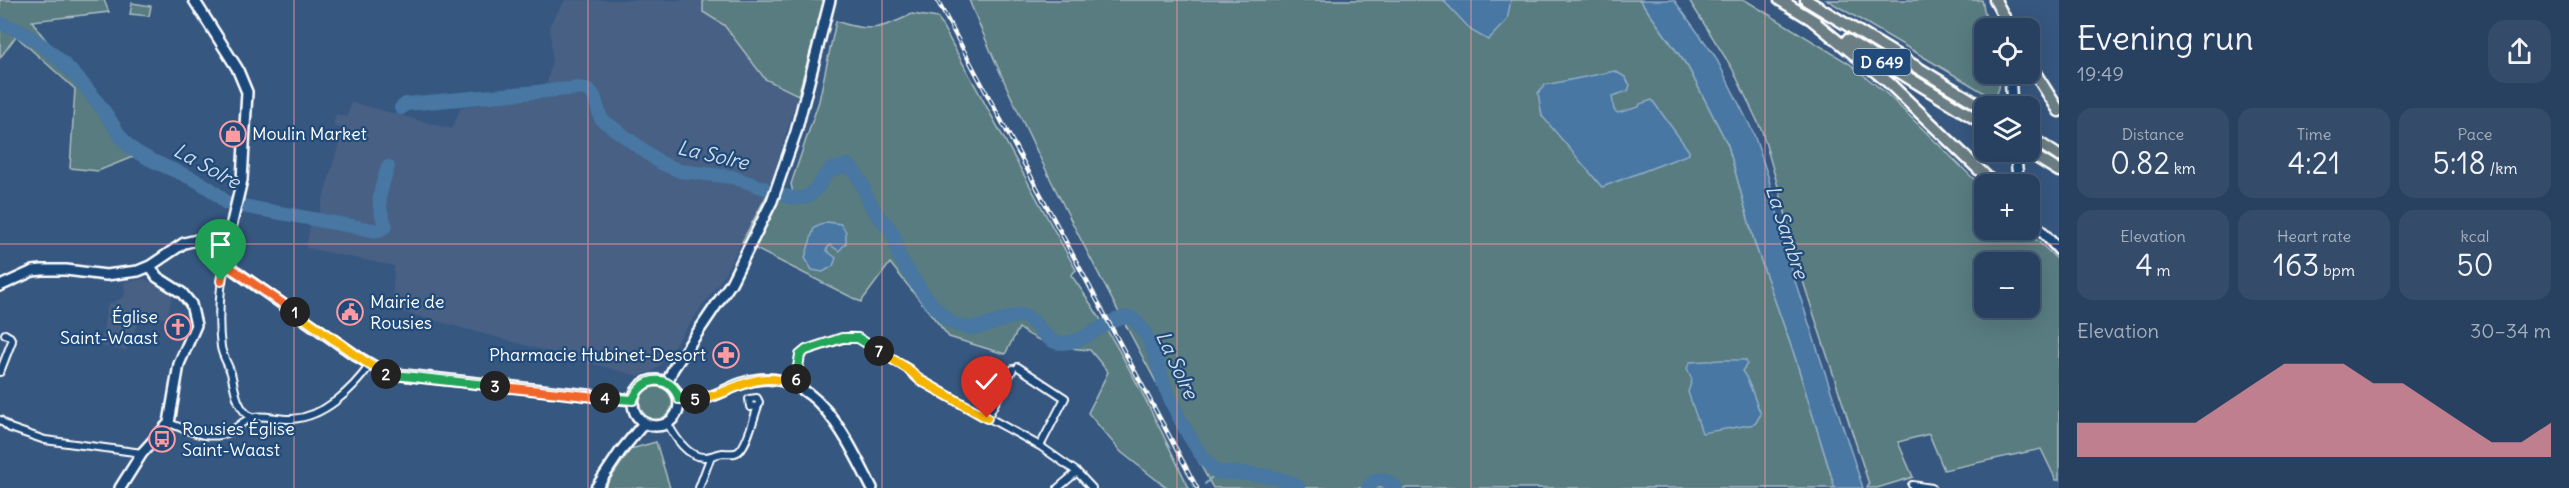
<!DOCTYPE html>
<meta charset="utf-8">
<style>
:root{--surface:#284160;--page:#344c69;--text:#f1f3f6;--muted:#a5afbd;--line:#445a75;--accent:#ff9aa2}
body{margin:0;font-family:Delius,sans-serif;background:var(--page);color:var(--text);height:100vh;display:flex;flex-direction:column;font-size:22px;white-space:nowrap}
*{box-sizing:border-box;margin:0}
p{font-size:20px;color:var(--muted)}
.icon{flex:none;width:33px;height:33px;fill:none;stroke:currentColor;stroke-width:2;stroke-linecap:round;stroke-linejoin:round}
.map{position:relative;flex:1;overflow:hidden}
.side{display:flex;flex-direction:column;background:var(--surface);width:510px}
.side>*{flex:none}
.fabs{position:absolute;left:1974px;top:18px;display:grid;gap:12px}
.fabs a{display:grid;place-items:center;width:66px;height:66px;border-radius:12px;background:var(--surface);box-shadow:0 6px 24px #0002,0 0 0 2px var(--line);font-size:30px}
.pin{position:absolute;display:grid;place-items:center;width:51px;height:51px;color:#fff;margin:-62px -26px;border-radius:50% 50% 50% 0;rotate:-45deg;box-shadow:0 0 6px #0007}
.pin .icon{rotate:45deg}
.km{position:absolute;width:30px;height:30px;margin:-15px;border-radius:50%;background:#222;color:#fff;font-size:16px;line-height:30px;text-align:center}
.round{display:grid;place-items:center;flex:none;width:63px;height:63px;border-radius:18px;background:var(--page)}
.headline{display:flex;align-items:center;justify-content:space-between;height:102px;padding:0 18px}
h1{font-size:33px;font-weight:600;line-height:45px}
.stats{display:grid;grid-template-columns:repeat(3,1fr);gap:9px;height:102px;padding:6px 18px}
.stats div{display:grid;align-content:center;border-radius:15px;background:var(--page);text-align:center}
.stats b{font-size:30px;font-weight:600}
.stats small{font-size:16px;font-weight:400}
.stats p{font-size:16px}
.chart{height:168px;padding:12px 18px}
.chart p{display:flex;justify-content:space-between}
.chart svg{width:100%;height:108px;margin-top:6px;fill:var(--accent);opacity:.7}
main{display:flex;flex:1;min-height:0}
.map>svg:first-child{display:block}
.built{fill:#466084}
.green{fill:#587b80;stroke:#acbdc0;stroke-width:1.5;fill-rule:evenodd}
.water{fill:#4677a2;stroke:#90adc7;stroke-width:1.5}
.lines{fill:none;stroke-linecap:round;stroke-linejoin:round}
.stream{stroke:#90adc7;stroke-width:2}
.river{stroke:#4677a2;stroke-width:14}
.street-casing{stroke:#fff;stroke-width:10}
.secondary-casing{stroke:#fff;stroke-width:14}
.highway-casing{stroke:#fff;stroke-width:15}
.street{stroke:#1f4a7a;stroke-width:6}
.secondary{stroke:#1f4a7a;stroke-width:9}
.highway{stroke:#6b7e84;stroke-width:10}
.rail-casing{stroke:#fff;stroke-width:4.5}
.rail{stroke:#1f4a7a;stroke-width:2;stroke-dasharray:7;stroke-linecap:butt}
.split-1-casing{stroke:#fff;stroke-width:12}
.split-2-casing{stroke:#fff;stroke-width:12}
.split-3-casing{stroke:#fff;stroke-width:12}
.split-4-casing{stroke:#fff;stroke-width:12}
.split-5-casing{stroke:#fff;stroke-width:12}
.split-6-casing{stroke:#fff;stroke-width:12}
.split-7-casing{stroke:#fff;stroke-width:12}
.split-8-casing{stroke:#fff;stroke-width:12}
.split-1{stroke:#f0652b;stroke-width:8}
.split-2{stroke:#f5b400;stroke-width:8}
.split-3{stroke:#22a559;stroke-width:8}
.split-4{stroke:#f0652b;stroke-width:8}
.split-5{stroke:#22a559;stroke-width:8}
.split-6{stroke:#f5b400;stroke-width:8}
.split-7{stroke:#22a559;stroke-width:8}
.split-8{stroke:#f5b400;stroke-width:8}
.grid{fill:none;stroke:#ff9aa2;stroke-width:1.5;stroke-opacity:0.55}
.labels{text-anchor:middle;stroke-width:4.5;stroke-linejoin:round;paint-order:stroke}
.shield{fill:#1f4a7a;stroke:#bcc9d7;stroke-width:1.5}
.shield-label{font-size:16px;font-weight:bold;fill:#fff}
.poi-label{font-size:18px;fill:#fff;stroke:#1f4a7a;text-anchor:start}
.water-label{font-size:20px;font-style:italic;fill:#d1dde8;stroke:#1f4a7a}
</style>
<main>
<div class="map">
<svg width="2059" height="488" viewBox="0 0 2059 488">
<rect width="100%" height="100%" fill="#365780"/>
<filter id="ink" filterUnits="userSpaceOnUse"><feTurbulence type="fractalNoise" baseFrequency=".0167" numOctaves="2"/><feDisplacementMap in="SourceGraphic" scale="12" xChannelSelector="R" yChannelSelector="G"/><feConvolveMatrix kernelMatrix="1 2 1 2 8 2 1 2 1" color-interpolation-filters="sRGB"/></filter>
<g filter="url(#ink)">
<path class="built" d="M565 0H703V12L724 25 765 79 798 95 768 193 722 279 661 364 654 371 638 376 392 309 394 266 306 248 310 225 318 216 343 129 333 126 336 114 347 117 351 102 452 129 461 107 541 96 547 84 552 59 550 24Z
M145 279 173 294 167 318 141 316 126 351 100 346 108 303H114L115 300H119L125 294 124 282Z"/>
<path class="green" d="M0 0H104L109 12 32 21C47 46 69 62 88 84 109 106 119 135 145 152L98 171 70 168 75 89 16 36 0 58Z
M703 0H825L798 95 765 79 724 25 703 12Z
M969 0H1640L1688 67 1728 145 1755 244 1795 357 1835 488H1213C1127 328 1038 168 969 0Z
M1689 0H1745L1850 64 1887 94 1984 189V230H2026L2059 261V480H2056L2041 449 1944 470 1929 434 1898 442 1913 477 1877 488H1867L1869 484 1800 272 1783 204 1762 131 1732 68ZM1984 262H2030V308H1984Z
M1827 0H1982L1988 28H1984V74H1998C2000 84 2001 90 1993 98Z
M132 3 151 6 149 16 130 14Z
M912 14 938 18 1076 270 1071 275C1118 340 1154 416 1189 488H1167L1121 452 1088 413 1108 372 1090 350C1063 348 1041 345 1019 328L1005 354 949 337 890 263 861 302 742 242 768 193 795 202 791 184 819 101 836 21C869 33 882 29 912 14Z
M640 403a16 16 0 1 1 32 0a16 16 0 1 1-32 0Z
M656 442 670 488H604L631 449Z"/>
<path class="water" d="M1443 0H1511L1507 20 1488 40 1472 31Z
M1640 0H1674L1715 56 1753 132 1768 176 1793 275 1863 488H1835L1795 357 1755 244 1728 145 1688 67Z
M1615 71 1625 77 1630 85 1628 91 1612 96 1614 110 1618 113 1639 107 1640 104 1652 100 1689 151V154L1602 187 1542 116 1538 93 1545 85Z
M827 222 841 224 846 232V243L839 251 830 245 826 250 836 258 833 266 823 272 812 270 805 258 814 228Z
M1721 360H1746L1747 364 1742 371C1751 382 1754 400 1761 414L1755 424 1702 433 1688 392 1692 380 1687 368 1690 362Z"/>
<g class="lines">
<path class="stream" d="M1205 484 1217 472"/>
<path class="river" d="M0 23C42 36 79 76 104 111 113 123 119 138 131 148 160 170 201 174 226 203L378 231 386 226C375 201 380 192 388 167
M401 108 406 104 579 88 589 90 594 96 601 119 661 163 680 171 732 177 764 188
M786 196C813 205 816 186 830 170L848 165C861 175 865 195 873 209 878 218 888 224 893 234 897 241 896 249 899 256 910 276 934 312 953 323 979 338 1009 312 1024 316 1037 320 1042 338 1055 342 1082 350 1109 313 1132 318 1154 337 1157 369 1168 394 1179 419 1193 447 1211 467L1217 472C1238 473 1284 474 1299 488
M1368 488C1378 474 1385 479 1396 488"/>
<g class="street-casing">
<path id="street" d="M225 259C220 289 217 317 221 347 222 355 228 364 231 373 235 389 236 408 251 417
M1018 367 1065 398 1040 446
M0 372 12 341 10 337 5 334
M795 384 800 355 806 350 849 337 858 338 908 369 920 380 1040 446 1077 472 1058 488
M987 418 1013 369
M0 420 10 428 45 440 142 453
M169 423C189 431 211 442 231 431 239 426 246 418 255 417 266 415 280 420 292 419 324 417 352 390 370 365
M668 424C675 437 687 457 704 457 710 457 716 454 723 453 728 453 736 455 740 450 748 442 754 417 758 406L759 402 757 398 749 399 750 407 758 406
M1077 472 1092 488
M1912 485 1932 488
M699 488 711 456"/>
</g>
<g class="secondary-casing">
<path id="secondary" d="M194 0 237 68 247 92 242 180 225 252V259L231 268 358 357 386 373 633 400
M2010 74 2012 106
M2015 152 2019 184
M2030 214 2036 225 2059 250
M0 286 33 271 42 270H66L106 275 138 271 150 266 184 243 210 237 228 238
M633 403a23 23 0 1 1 46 0a23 23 0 1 1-46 0Z
M667 383 673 369 731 283 772 201 796 132 830 0
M679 399C687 399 695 400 703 399 721 395 736 382 755 380 818 370 848 442 872 488
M120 488 142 453 169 423 179 364 196 325 191 304 182 293 157 277 150 266
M596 488 620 452 644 423"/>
</g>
<g class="highway-casing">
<path id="highway" d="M1780 0 1816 22
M1806 0 1984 108
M1995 0 2010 28
M1811 19 1889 83 1994 184
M1847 40 1984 124
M2030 65 2059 111
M2030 137 2059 156
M2028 152 2059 171
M2030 219 2036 225"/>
</g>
<use href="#street" class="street"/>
<use href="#secondary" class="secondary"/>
<use href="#highway" class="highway"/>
<g class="rail-casing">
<path id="rail" d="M937 0 1197 488"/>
</g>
<use href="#rail" class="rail"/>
</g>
</g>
<g class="lines" filter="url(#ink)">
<g class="split-1-casing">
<path id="split-1" d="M221 281 225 260 231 268 295 312"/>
</g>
<g class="split-2-casing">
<path id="split-2" d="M295 312 370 365 386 374"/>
</g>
<g class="split-3-casing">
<path id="split-3" d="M386 374 495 386"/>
</g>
<g class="split-4-casing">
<path id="split-4" d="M495 386 605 398"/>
</g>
<g class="split-5-casing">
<path id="split-5" d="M605 398 633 400C641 376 671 373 679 399H695"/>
</g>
<g class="split-6-casing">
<path id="split-6" d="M695 399C734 396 749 368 795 384L796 379"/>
</g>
<g class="split-7-casing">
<path id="split-7" d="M796 379 800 355 806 350 842 338H858L879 351"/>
</g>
<g class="split-8-casing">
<path id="split-8" d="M879 351 908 369 920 380 987 418"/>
</g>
<use href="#split-1" class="split-1"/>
<use href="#split-2" class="split-2"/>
<use href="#split-3" class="split-3"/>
<use href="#split-4" class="split-4"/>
<use href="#split-5" class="split-5"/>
<use href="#split-6" class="split-6"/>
<use href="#split-7" class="split-7"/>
<use href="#split-8" class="split-8"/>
</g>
<path class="grid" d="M294 0V488M588 0V488M882 0V488M1177 0V488M1471 0V488M1765 0V488M0 244H2059"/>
<defs>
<g id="shop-ring" transform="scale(1.35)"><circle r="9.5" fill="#1f4a7a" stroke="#ff9aa2" stroke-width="1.5"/><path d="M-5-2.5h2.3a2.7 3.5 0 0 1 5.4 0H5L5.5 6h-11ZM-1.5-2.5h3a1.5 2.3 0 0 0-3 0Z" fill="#ff9aa2"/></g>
<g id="civic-ring" transform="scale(1.35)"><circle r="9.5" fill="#1f4a7a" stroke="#ff9aa2" stroke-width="1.5"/><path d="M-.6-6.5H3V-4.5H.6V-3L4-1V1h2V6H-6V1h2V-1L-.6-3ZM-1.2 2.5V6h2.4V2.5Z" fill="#ff9aa2"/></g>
<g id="church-ring" transform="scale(1.35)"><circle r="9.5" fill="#1f4a7a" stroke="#ff9aa2" stroke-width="1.5"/><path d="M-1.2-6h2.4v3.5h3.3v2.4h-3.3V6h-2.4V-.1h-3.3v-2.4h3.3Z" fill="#ff9aa2"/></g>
<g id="pharmacy-ring" transform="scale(1.35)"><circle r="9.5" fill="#1f4a7a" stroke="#ff9aa2" stroke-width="1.5"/><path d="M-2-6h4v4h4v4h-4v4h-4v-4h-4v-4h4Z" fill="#ff9aa2"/></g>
<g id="bus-ring" transform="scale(1.35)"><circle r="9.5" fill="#1f4a7a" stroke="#ff9aa2" stroke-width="1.5"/><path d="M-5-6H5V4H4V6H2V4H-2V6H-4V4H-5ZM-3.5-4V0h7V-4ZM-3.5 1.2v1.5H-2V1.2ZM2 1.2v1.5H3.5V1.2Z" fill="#ff9aa2"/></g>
</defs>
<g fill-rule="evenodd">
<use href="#shop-ring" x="233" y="134"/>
<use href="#civic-ring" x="350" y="312"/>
<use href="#church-ring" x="178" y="327"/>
<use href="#pharmacy-ring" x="726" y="355"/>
<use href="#bus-ring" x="162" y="439"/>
</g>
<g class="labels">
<rect class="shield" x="1853.5" y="49" width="57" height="26" rx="4.5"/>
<g class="shield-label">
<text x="1882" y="68">D 649</text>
</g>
<g class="poi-label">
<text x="252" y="140">Moulin Market</text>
<text x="370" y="308">Mairie de<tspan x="370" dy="21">Rousies</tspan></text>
<text x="158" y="323" text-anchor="end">Église<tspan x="158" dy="21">Saint-Waast</tspan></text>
<text x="706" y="361" text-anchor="end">Pharmacie Hubinet-Desort</text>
<text x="182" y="435">Rousies Église<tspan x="182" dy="21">Saint-Waast</tspan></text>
</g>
<g class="water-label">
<text transform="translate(713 155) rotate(13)" y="7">La Solre</text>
<text transform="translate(207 166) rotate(29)" y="7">La Solre</text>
<text transform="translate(1787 232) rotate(72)" y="7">La Sambre</text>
<text transform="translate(1177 365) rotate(65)" y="7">La Solre</text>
</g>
</g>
</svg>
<div class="fabs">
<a><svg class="icon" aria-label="locate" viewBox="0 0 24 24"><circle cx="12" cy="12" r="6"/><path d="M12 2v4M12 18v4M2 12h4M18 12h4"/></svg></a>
<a><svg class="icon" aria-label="layers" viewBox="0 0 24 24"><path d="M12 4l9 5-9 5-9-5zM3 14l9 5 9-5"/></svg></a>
<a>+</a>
<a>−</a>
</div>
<div class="pin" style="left:221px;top:281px;background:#1e9e55"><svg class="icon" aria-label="arrive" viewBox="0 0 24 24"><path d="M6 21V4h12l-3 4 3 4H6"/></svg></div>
<div class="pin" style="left:987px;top:418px;background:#d93025"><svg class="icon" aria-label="check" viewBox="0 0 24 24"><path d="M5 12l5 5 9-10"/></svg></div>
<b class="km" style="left:295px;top:312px">1</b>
<b class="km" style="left:386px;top:374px">2</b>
<b class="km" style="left:495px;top:386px">3</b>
<b class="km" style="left:605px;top:398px">4</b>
<b class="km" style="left:695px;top:399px">5</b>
<b class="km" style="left:796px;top:379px">6</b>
<b class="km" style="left:879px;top:351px">7</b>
</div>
<section class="side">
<div class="headline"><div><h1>Evening run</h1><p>19:49</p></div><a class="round"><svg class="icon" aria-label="share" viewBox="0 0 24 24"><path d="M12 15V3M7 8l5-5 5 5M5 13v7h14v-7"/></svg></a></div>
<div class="stats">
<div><p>Distance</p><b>0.82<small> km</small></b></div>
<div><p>Time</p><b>4:21</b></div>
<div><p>Pace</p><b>5:18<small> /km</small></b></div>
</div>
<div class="stats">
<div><p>Elevation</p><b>4<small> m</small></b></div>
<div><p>Heart rate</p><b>163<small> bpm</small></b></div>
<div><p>kcal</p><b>50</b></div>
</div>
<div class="chart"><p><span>Elevation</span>30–34 m</p>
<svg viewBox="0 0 160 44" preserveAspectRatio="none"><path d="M0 44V30L10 30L20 30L30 30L40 30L50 22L60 14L70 6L80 6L90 6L100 14L110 14L120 22L130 30L140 38L150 38L160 30V44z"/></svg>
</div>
</section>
</main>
